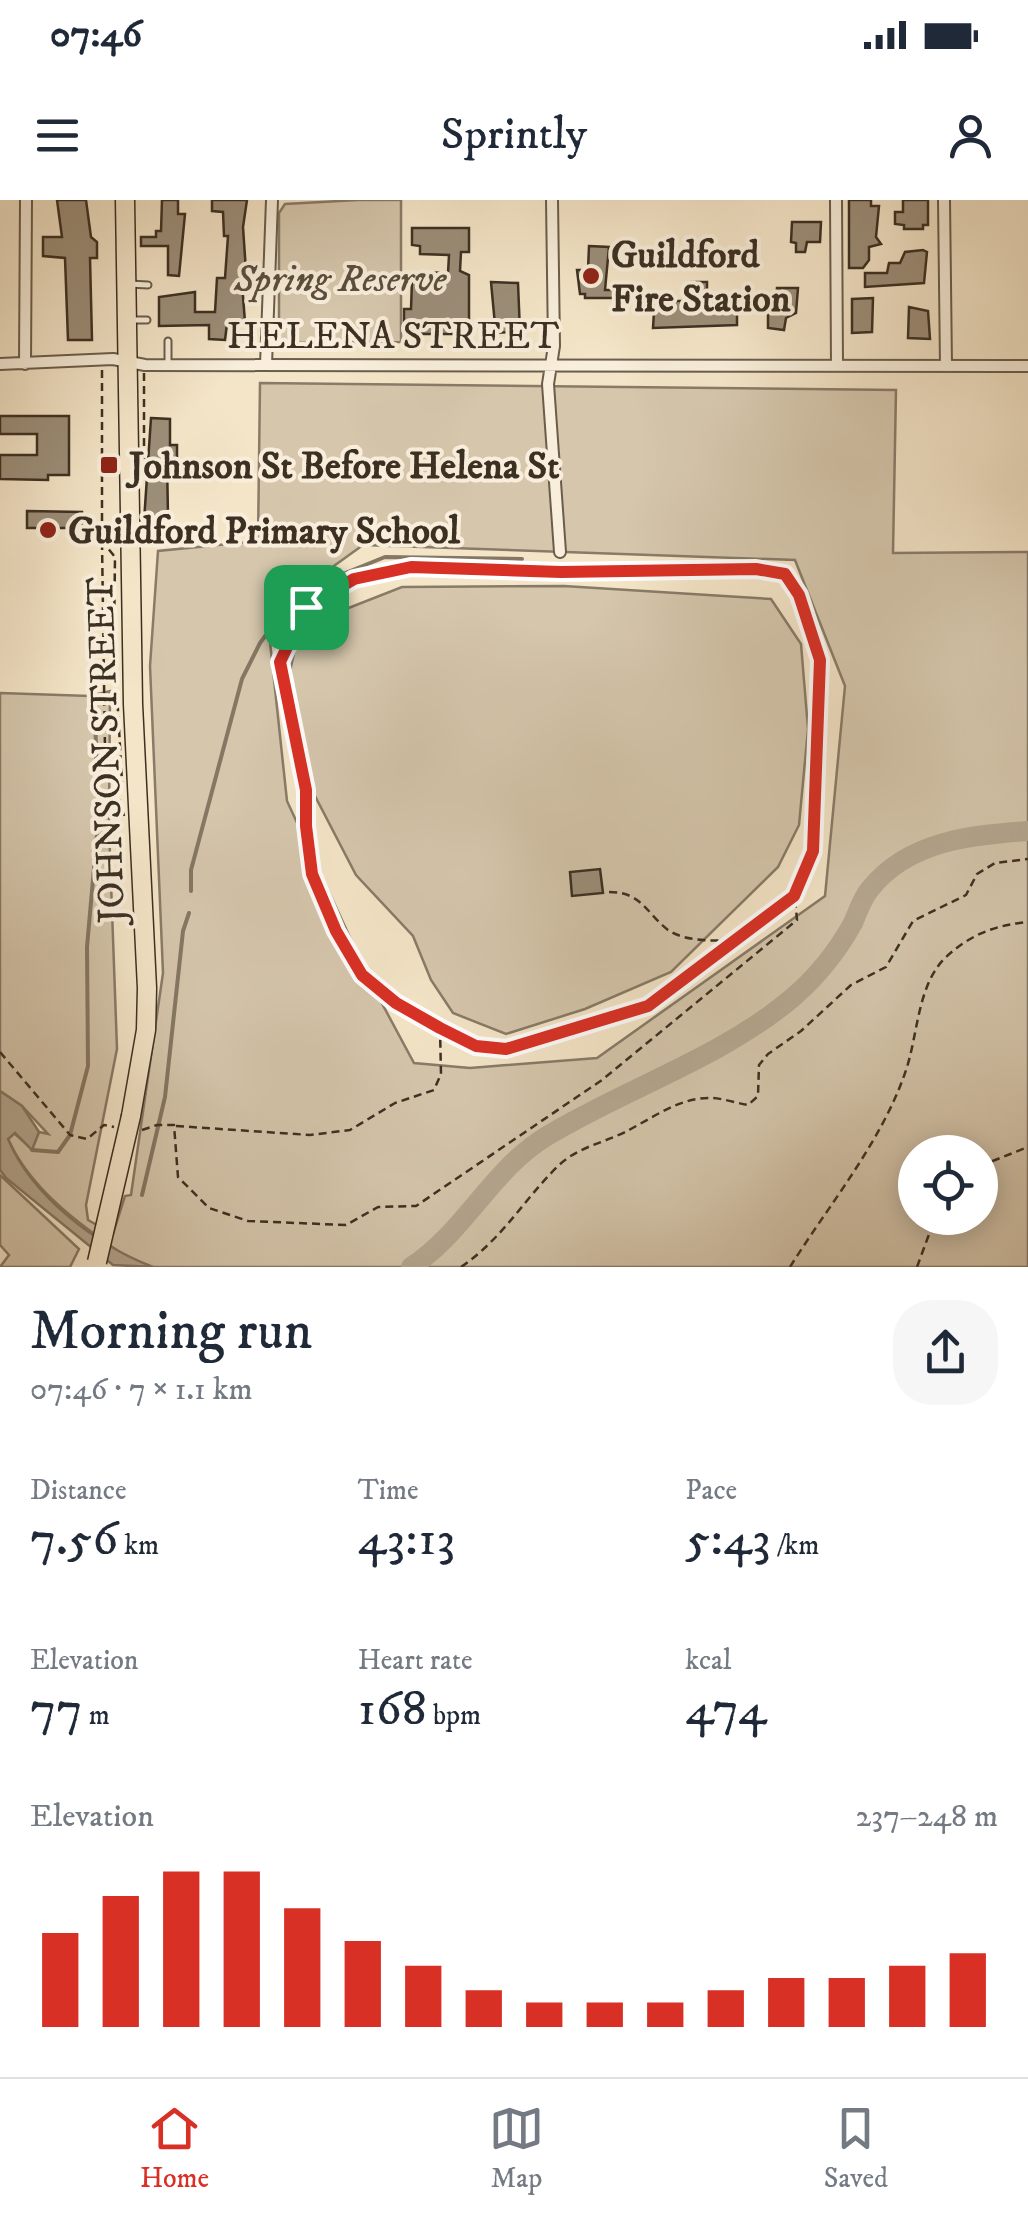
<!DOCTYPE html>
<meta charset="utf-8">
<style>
:root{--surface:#fff;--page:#f6f6f7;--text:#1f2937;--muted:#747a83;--line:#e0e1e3;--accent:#d93025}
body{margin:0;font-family:"IM FELL DW Pica",serif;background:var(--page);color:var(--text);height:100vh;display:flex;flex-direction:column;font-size:38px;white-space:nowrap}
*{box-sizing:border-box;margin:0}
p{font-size:32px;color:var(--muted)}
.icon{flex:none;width:55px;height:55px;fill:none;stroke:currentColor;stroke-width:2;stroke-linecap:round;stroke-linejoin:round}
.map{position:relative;height:1067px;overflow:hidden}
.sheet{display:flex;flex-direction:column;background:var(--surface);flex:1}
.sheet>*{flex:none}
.fabs{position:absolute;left:898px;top:935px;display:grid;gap:20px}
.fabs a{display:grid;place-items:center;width:100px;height:100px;border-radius:50%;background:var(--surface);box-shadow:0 5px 25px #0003;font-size:50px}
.pin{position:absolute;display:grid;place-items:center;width:85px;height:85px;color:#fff;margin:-42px;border-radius:20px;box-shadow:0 5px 15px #0006}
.round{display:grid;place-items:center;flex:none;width:105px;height:105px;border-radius:40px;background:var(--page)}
.head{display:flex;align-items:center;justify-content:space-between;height:170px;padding:0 30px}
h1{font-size:55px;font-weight:600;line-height:75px}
.metrics{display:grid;grid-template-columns:repeat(3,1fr);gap:15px;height:170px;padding:10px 30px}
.metrics div{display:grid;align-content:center}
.metrics b{font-size:50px;font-weight:600}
.metrics small{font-size:28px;font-weight:400}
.metrics p{font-size:28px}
.chart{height:280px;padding:20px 30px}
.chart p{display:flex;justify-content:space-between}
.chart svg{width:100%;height:180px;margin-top:10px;stroke:var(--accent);stroke-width:6}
.status{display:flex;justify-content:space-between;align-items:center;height:70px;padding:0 50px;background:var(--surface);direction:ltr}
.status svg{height:28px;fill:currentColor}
header{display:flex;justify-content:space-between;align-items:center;height:130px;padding:0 30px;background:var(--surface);font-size:45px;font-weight:600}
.menu{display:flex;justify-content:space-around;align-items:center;height:140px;border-top:2px solid var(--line);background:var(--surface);font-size:28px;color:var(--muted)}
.menu a{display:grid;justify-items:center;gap:5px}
.menu .current{color:var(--accent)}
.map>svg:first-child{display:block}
.green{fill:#d5c6ac;stroke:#887b68;stroke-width:2.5;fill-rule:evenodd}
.water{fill:#b5a790;stroke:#857764;stroke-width:2.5}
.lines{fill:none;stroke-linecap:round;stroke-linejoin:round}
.stream{stroke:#857764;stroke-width:4}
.river{stroke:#b5a790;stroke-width:20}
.building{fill:#9c8e79;stroke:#3c3023;stroke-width:2.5}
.service-casing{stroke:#6a5d4c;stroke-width:9}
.minor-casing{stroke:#6a5d4c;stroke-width:14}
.trunk-casing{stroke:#3c3023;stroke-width:21}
.path{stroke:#3c3023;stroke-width:2.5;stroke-dasharray:8 5;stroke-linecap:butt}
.service{stroke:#f8eedb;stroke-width:5}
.minor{stroke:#f8eedb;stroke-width:10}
.trunk{stroke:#f4e5c8;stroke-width:18}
.trunk-bridge-casing{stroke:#3c3023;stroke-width:21;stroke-linecap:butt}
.trunk-bridge{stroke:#f4e5c8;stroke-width:18}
.route-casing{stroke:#fff;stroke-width:20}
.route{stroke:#d93025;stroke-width:12}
.poi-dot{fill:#8f2418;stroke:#f8eedb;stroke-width:4}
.labels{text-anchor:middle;stroke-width:8;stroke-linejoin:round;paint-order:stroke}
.poi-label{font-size:38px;font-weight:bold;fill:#3c3023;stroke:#f8eedb;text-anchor:start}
.park-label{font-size:38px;font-style:italic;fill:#5b4e3e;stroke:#f8eedb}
.street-label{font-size:38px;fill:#3c3023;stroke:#f8eedb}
</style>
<div class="status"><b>07:46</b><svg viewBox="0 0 49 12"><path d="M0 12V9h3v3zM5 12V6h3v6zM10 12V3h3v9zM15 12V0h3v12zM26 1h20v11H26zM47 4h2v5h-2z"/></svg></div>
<header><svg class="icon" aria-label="menu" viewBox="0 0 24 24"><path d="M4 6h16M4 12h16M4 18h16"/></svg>Sprintly<svg class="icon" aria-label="person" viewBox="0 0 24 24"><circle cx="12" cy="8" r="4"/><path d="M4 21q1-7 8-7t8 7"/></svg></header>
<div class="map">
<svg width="1028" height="1067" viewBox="0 0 1028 1067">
<rect width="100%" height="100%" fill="#f4e5c8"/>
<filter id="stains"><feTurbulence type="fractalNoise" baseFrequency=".002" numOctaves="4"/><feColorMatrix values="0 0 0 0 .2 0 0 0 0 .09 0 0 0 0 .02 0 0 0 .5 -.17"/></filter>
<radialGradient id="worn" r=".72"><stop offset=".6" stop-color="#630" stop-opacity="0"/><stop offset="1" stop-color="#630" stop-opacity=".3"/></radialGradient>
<path class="green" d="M358 0H401V142L279 143V13L285 4Z
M260 183 896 190 893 353 1028 352V1067H126L125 1056C80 1025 31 990 8 939L14 933 32 949 39 932 48 934 22 906 0 891V493L90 496 110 491 109 627 117 849 86 1005 88 1020 113 1034 125 996 131 995 163 773 150 466 158 351 258 341ZM363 345 795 360 845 486 825 696 597 858 470 868 414 863 372 785 287 601 267 414ZM915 952H980V1018H915Z
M564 386 771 399 801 444 808 529 799 625 778 667 671 772 585 809 506 834 453 813 431 780 413 736 356 675 314 594 288 480 300 427 402 387Z
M0 975 79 1049 70 1067H0L9 1055 0 1045Z"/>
<path class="water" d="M0 891 22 906 39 932 32 950 15 933 8 939C32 996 96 1045 153 1067L113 1065 6 978 0 970Z"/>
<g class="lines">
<path class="stream" d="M191 691V670L242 479 260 443 280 416 328 380 385 357 522 359
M32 950 58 952 70 935 88 866 87 747 98 623 95 511
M142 995 165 897 183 731 189 713"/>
<path class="river" d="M411 1067C464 1033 492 969 547 936 626 888 719 859 791 799 817 777 837 752 853 723 858 712 862 698 870 689 908 641 971 635 1028 631"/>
</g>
<path class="building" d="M57 0H86L91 37 97 42V58H90L92 140H68L65 58 43 56V37H62Z
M162 0H178V14H185L179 76 168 75V46H141V37H156V31H161Z
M212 0H247L243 27 246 71H241L245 122 227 124 225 140 209 139V125L159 126V97L195 92V112H215L217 78H225L228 36H224L223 12 212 11Z
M849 0H871V6H879L876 37 881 44 869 47V60L863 68H849Z
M903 0H928V25H923V29H904V25L895 24V12H903Z
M792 22H821L820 42H807L805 52H796V43L791 42Z
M412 28H469V52H461L460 71 469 75V134H410V128H404V109H411L412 81H420V72L448 73 449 55 420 54V46L412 45Z
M589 46 609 47 605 90H619V98H585V94H580L577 70H588Z
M923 50 927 52 924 83 865 87V73H887L889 63H900L905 52Z
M491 82 518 83 520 132 486 133V125H495Z
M691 82H707V95L737 97V125L653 128 655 95H674V101H691Z
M777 88H798L796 113 786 118 784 130 768 128V101H776Z
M873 98 872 132 852 133V99Z
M909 107 928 111 930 139 908 138Z
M0 216H69V275H48V280L0 279V255H37V234H0Z
M151 218 170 219V245H177V261L167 260 168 316H155V321H144Z
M27 311 82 312V328H27Z
M600 669 603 693 572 696 570 672Z"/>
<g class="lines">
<g class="service-casing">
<path id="service" d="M129 84 148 85
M130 120H147
M168 163V141"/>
</g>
<g class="minor-casing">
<path id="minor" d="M552 0 554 146 548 184 560 352
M836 0 837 165
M944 0 946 166
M0 164 113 159 145 165 1028 166
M25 164 26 0
M266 165 272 0"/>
</g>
<g class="trunk-casing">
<path id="trunk" d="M125 0 133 504 147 788 146 830 131 916"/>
</g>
<path class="path" d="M102 170V341L115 357 114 440 122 582
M144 173V275
M102 342 105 550 124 616
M411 367 561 372 756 369 785 374 799 395 820 460 813 651 794 696 648 806 506 849 476 846 440 829 396 803 362 775 336 731 313 674 306 590 280 462 307 407 354 379Z
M609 692C642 692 646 713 668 730 686 742 711 740 732 741
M0 852 70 935 87 939 104 925 114 927
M176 926 310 935 350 930 395 903 434 890 441 874 440 829
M142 930 157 925H174L178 977 209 1008 248 1021 346 1025 378 1007 416 1006 602 880 797 720 795 698
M980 966 1028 947
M461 1067C503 1038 522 1002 557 967 577 947 601 944 625 932 651 919 680 897 710 898 722 898 736 903 748 905L758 896 759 865 768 854 801 831 851 785 886 767 913 721 966 695 977 674 995 663 1028 659
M790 1067C830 1003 884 939 907 867 918 832 918 785 945 758 969 735 995 725 1028 722
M917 1067 935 1018"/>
<use href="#service" class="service"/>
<use href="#minor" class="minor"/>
<use href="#trunk" class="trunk"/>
<g class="trunk-bridge-casing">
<path id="trunk-bridge" d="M97 1062 131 916"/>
</g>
<use href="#trunk-bridge" class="trunk-bridge"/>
</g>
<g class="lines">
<g class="route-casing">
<path id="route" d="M411 367 561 372 756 369 785 374 799 395 820 460 813 651 794 696 648 806 506 849 476 846 440 828 396 803 362 775 336 731 312 674 306 626V590L280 462 306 407 354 379Z"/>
</g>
<use href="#route" class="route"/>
</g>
<g class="poi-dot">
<circle cx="591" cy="76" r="10"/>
<rect x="99" y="255" width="20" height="20" rx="5"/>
<circle cx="48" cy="330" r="10"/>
</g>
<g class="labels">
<g class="poi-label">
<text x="611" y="67">Guildford<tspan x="611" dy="44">Fire Station</tspan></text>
<text x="129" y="278">Johnson St Before Helena St</text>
<text x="68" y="343">Guildford Primary School</text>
</g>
<g class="park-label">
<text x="340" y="91">Spring Reserve</text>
</g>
<g class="street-label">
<text x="393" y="148">HELENA STREET</text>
<text transform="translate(105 550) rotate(-92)" y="13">JOHNSON STREET</text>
</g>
</g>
<rect width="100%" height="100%" filter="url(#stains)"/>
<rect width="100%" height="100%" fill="url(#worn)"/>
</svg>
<div class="fabs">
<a><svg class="icon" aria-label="locate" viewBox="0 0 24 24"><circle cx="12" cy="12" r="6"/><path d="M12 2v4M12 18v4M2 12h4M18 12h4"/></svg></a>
</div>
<div class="pin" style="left:306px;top:407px;background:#1e9e55"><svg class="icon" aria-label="arrive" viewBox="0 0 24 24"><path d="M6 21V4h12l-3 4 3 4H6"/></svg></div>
</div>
<section class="sheet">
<div class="head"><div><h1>Morning run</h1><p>07:46 · 7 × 1.1 km</p></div><a class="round"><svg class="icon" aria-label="share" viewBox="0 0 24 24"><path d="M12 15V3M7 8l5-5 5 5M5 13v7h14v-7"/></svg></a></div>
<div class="metrics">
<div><p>Distance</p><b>7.56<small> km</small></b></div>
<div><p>Time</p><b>43:13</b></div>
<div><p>Pace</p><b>5:43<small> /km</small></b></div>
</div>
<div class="metrics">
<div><p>Elevation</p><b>77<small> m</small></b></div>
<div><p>Heart rate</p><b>168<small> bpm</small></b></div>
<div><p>kcal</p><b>474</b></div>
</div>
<div class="chart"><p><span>Elevation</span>237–248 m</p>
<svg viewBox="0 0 160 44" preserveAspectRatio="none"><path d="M5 44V21M15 44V12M25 44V6M35 44V6M45 44V15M55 44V23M65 44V29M75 44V35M85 44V38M95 44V38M105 44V38M115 44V35M125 44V32M135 44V32M145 44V29M155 44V26"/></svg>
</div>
</section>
<nav class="menu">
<a class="current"><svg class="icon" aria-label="home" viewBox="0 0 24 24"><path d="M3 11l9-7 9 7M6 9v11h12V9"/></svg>Home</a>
<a><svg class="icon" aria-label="map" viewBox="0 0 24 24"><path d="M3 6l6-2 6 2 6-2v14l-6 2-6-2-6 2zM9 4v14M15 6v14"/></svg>Map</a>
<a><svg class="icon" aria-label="saved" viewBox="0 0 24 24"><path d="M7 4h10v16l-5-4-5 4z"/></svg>Saved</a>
</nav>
